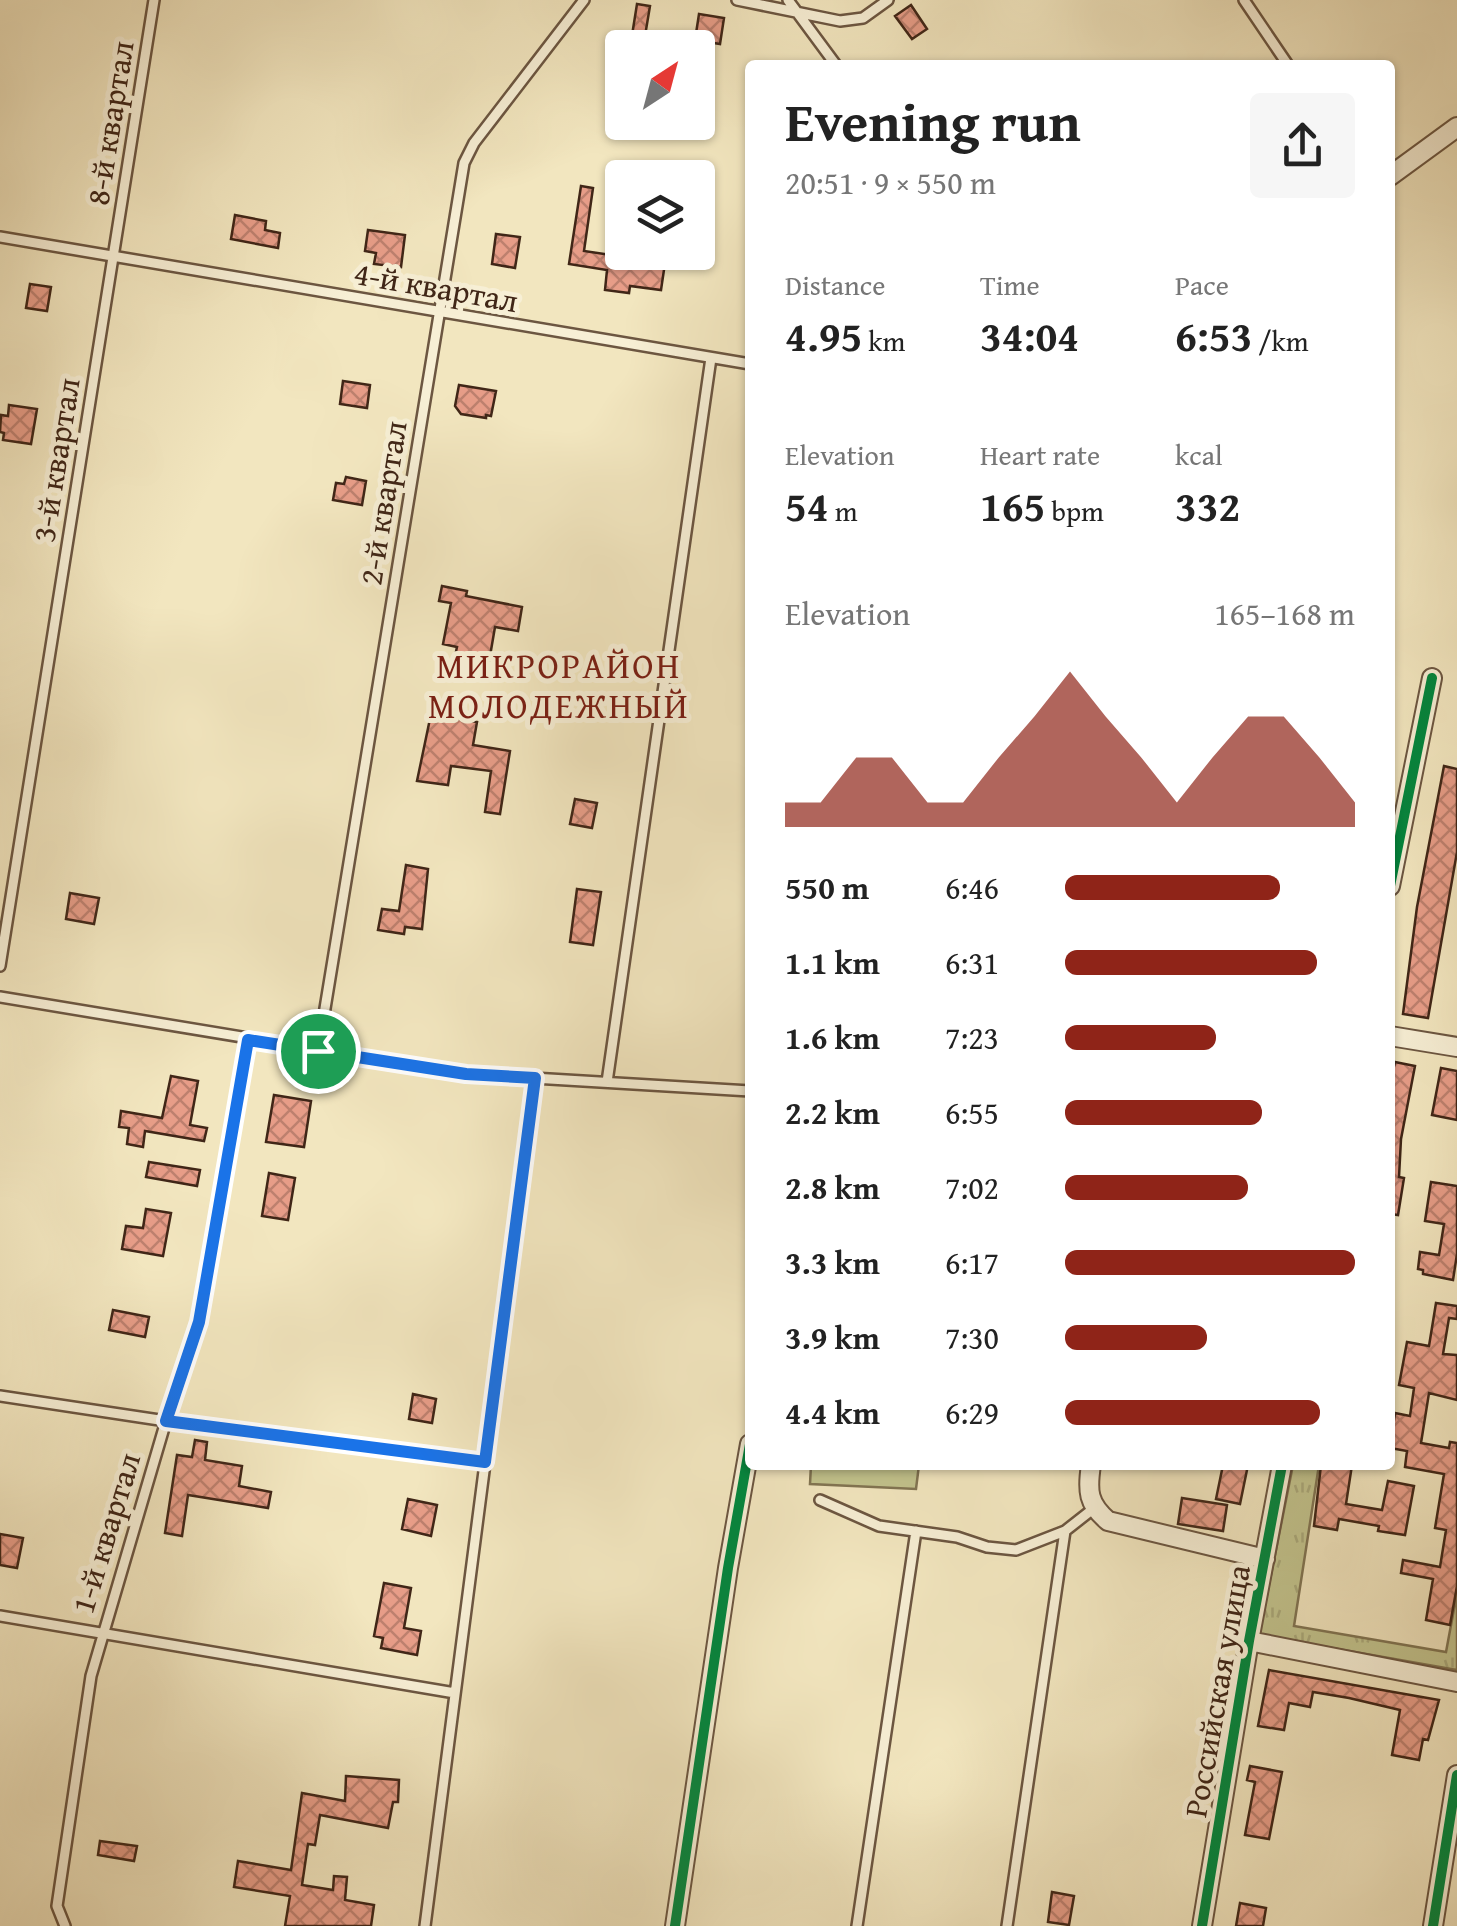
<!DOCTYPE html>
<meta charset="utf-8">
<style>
:root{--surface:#fff;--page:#f6f6f6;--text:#222;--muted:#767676;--accent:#8f2418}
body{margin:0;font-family:"Gentium Book Plus",serif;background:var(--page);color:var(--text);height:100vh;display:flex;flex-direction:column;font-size:38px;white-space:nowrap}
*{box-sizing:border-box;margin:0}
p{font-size:32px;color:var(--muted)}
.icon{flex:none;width:55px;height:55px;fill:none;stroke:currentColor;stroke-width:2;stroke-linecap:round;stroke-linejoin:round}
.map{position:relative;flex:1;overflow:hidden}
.side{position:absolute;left:745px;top:60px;width:650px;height:1410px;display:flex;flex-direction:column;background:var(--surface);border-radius:10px;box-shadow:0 2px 8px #0004}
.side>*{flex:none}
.needle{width:65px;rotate:36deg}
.tools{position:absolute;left:605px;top:30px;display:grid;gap:20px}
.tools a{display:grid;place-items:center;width:110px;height:110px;border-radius:10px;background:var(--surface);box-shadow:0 2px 8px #0004;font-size:50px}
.pin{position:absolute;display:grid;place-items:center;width:85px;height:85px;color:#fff;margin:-42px;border:5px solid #fff;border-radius:50%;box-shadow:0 2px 10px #0007}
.round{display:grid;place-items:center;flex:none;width:105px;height:105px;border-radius:10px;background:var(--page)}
.head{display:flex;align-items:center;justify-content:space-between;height:170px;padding:0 40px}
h1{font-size:55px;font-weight:700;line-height:75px}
.metrics{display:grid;grid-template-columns:repeat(3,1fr);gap:15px;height:170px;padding:10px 40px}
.metrics div{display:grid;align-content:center}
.metrics b{font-size:42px;font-weight:700}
.metrics small{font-size:28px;font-weight:400}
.metrics p{font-size:28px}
.chart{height:280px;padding:20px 40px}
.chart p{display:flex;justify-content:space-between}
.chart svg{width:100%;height:180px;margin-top:10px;fill:var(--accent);opacity:.7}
ul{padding:0 40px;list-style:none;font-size:32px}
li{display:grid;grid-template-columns:160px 120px 1fr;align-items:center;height:75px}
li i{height:25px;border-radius:12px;background:var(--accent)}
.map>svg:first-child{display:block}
.grass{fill:url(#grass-tufts);stroke:#817452;stroke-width:2.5}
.garden{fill:#c2c38d;stroke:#817452;stroke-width:2.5}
.building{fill:url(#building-cross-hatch);stroke:#402617;stroke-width:2.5}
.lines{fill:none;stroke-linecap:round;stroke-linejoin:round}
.lane-casing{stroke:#6c5641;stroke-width:14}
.street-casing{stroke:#6c5641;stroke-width:22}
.lane{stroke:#f7efd5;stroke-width:9}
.street{stroke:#f7efd5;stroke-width:18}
.cycleway-casing{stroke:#f7efd5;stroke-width:16}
.cycleway{stroke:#00873e;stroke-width:10}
.route-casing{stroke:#fff;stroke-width:20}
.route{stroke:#1a73e8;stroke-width:12}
.labels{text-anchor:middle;stroke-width:10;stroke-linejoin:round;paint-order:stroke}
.street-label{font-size:32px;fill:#402617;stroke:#f7efd5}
.neighbourhood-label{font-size:35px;letter-spacing:2.5px;fill:#7a1f14;stroke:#f7efd5}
</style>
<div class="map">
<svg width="1457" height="1926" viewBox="0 0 1457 1926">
<defs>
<pattern id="grass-tufts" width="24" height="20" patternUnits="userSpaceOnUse" patternTransform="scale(2.5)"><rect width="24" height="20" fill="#c2c38d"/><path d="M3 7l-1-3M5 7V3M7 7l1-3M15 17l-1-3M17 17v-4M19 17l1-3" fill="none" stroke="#a8a779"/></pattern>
<pattern id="building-cross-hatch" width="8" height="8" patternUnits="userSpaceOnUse" patternTransform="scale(2.5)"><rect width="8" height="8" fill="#e79d88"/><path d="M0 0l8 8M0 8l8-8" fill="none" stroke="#bd806e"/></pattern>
</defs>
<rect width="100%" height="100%" fill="#f2e6bf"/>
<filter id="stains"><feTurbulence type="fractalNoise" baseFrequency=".002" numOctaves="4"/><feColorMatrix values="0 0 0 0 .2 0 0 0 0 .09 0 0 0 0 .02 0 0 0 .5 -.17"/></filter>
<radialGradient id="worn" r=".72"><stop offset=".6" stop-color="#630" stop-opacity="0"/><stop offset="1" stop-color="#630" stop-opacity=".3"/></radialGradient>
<path class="grass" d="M1293 1465H1319L1294 1626 1446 1652 1457 1593V1670L1259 1635Z"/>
<path class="garden" d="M811 1465H919L916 1489 810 1484Z"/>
<path class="building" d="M637 4 650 6 643 48H630Z
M911 5 927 29 912 39 895 16Z
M699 14 724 18 720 44 695 40Z
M581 186 593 188 584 251 665 263 661 290 630 286 629 293 605 290 607 270 569 264Z
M235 215 266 221 265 230 280 233 278 248 231 239Z
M368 230 405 235 401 267 374 264 376 253 365 251Z
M496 234 520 237 515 268 492 264Z
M30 284 51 287 47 311 26 308Z
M343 381 370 385 367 408 340 404Z
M459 385 496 391 491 416 486 415V418L461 414 455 406Z
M9 405 37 409 31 444 3 440 4 433 0 432 1 415 8 416Z
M346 477 366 481 362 505 333 500 336 483 344 484Z
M442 586 467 591 466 596 522 607 518 631 495 627 489 662 455 656 457 647 443 644 451 603 439 601Z
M431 714 477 722 473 745 510 751 500 814 485 812 491 771 451 766 448 785 417 781Z
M1444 766 1457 769V852L1428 1018 1403 1014 1417 907Z
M575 799 597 803 592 828 570 824Z
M406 865 428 869 422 929 405 927 404 934 378 930 382 909 399 911Z
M577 889 601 892 593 945 570 942Z
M70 893 99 898 94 924 66 919Z
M1395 1062 1415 1066 1401 1139 1399 1177 1404 1178 1398 1215 1390 1214V1084Z
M1441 1068 1457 1071V1120L1432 1115Z
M171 1076 198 1081 190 1125 207 1128 204 1141 145 1131 143 1147 127 1144 129 1128 119 1127 121 1111 162 1118Z
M274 1095 311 1101 304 1147 266 1142Z
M149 1162 200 1170 197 1186 146 1177Z
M269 1173 295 1178 288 1220 262 1216Z
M1431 1182 1457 1186V1254L1453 1280 1423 1274V1270L1418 1269 1420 1252 1439 1255 1444 1224 1425 1221Z
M146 1209 171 1213 163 1256 122 1249 126 1226 143 1228Z
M1436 1303 1457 1306V1319L1449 1318 1443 1354 1457 1355V1400L1429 1393 1421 1443 1449 1448 1450 1442 1457 1443V1586L1450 1625 1426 1620 1433 1579 1401 1573 1403 1560 1440 1567 1446 1530 1435 1528 1444 1474 1405 1467 1407 1451 1390 1448 1395 1413 1410 1416 1414 1388 1399 1385 1407 1342 1429 1346Z
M113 1310 149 1317 145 1337 109 1330Z
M413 1394 436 1399 432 1423 409 1419Z
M195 1440 207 1442 205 1460 242 1466 239 1486 271 1492 268 1508 188 1495 182 1536 165 1533 177 1455 192 1457Z
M1223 1465H1248L1240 1504 1216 1499Z
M1321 1465H1352L1346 1504 1382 1510 1388 1481 1414 1486 1405 1535 1378 1531 1379 1526 1339 1519 1337 1530 1314 1526Z
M1182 1498 1227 1505 1223 1531 1178 1524Z
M408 1499 437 1505 431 1536 402 1529Z
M0 1534 23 1538 17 1568 0 1565Z
M384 1583 411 1588 404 1628 421 1631 417 1655 381 1648 383 1638 374 1636Z
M1269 1670 1439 1700 1428 1740 1423 1739 1419 1760 1392 1755 1400 1710 1349 1698 1313 1692 1310 1707 1289 1703 1284 1730 1258 1726Z
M1250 1766 1282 1772 1269 1839 1245 1835 1255 1782 1247 1780Z
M346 1776 399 1780 398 1802H393L388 1828 320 1815 315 1845 308 1844 302 1885 333 1890 334 1876 347 1877 345 1900 374 1905 371 1926H285L290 1896 234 1887 238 1861 291 1870 302 1793 345 1801Z
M100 1841 137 1846 134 1861 98 1855Z
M1052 1892 1074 1896 1069 1925 1048 1922Z
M1240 1903 1266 1908 1263 1926H1236Z"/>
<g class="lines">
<g class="lane-casing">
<path id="lane" d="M737 0 840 21 863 18 888 0
M788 0 836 65
M1244 0 1288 65
M0 237 750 364
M0 966 154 0
M0 997 466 1074 750 1091
M318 1051 464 163 474 143 584 0
M607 1082 711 358
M0 1396 166 1421 485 1462
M820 1500 879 1526 957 1537 987 1547 1016 1550 1065 1531
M0 1616 455 1693
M65 1926 57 1906 91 1676 166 1421 199 1322 248 1040
M425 1926 535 1078
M857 1926 916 1531
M1007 1926 1065 1531 1093 1509"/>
</g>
<g class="street-casing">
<path id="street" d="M1390 176 1457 127
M1390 886 1432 678
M1390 1036 1457 1047
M1091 1465C1087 1491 1088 1504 1108 1521L1265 1559
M1249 1641 1457 1682
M675 1926 728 1568 750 1444
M1202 1926 1249 1641 1282 1465
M1433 1926 1457 1775"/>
</g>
<use href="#lane" class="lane"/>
<use href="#street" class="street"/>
<g class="cycleway-casing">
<path id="cycleway" d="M1390 886 1432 678
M675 1926 728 1568 750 1444
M1202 1926 1249 1641 1282 1465
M1433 1926 1457 1775"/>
</g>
<use href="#cycleway" class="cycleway"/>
</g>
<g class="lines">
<g class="route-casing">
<path id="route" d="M248 1040 466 1074 535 1078 485 1462 166 1421 199 1322Z"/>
</g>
<use href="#route" class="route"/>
</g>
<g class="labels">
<g class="street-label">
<text transform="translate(110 123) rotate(-81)" y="11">8-й квартал</text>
<text transform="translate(436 287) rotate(10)" y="11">4-й квартал</text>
<text transform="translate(56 460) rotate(-81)" y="11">3-й квартал</text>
<text transform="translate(383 503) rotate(-81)" y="11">2-й квартал</text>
<text transform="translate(106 1533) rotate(-73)" y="11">1-й квартал</text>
<text transform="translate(1217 1691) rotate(-80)" y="11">Российская улица</text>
</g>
<g class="neighbourhood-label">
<text x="559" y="678">МИКРОРАЙОН<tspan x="559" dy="40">МОЛОДЕЖНЫЙ</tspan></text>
</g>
</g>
<rect width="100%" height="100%" filter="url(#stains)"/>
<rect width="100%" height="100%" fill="url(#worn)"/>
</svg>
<div class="tools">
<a><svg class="needle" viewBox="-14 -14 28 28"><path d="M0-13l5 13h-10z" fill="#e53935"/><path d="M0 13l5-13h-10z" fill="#767676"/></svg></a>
<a><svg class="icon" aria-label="layers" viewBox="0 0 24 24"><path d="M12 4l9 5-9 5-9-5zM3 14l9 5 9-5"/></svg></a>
</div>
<div class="pin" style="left:318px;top:1051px;background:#1e9e55"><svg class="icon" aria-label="arrive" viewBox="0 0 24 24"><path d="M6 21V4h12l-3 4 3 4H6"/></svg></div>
<section class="side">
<div class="head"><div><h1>Evening run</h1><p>20:51 · 9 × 550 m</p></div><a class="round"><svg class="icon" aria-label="share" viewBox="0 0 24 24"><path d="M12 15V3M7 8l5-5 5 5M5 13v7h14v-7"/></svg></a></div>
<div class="metrics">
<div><p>Distance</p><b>4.95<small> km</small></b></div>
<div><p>Time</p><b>34:04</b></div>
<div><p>Pace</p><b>6:53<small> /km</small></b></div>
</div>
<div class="metrics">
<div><p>Elevation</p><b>54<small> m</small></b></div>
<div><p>Heart rate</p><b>165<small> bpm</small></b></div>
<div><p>kcal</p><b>332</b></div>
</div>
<div class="chart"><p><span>Elevation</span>165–168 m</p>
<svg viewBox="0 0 160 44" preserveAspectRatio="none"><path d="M0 44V38L10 38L20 27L30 27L40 38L50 38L60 27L70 17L80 6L90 17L100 27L110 38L120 27L130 17L140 17L150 27L160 38V44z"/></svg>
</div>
<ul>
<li><b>550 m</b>6:46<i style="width:74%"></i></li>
<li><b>1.1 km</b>6:31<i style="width:87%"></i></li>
<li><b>1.6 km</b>7:23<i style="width:52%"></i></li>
<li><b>2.2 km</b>6:55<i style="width:68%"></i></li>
<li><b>2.8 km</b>7:02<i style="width:63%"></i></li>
<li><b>3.3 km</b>6:17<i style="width:100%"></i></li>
<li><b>3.9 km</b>7:30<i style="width:49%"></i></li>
<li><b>4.4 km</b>6:29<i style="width:88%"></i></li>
</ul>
</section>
</div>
